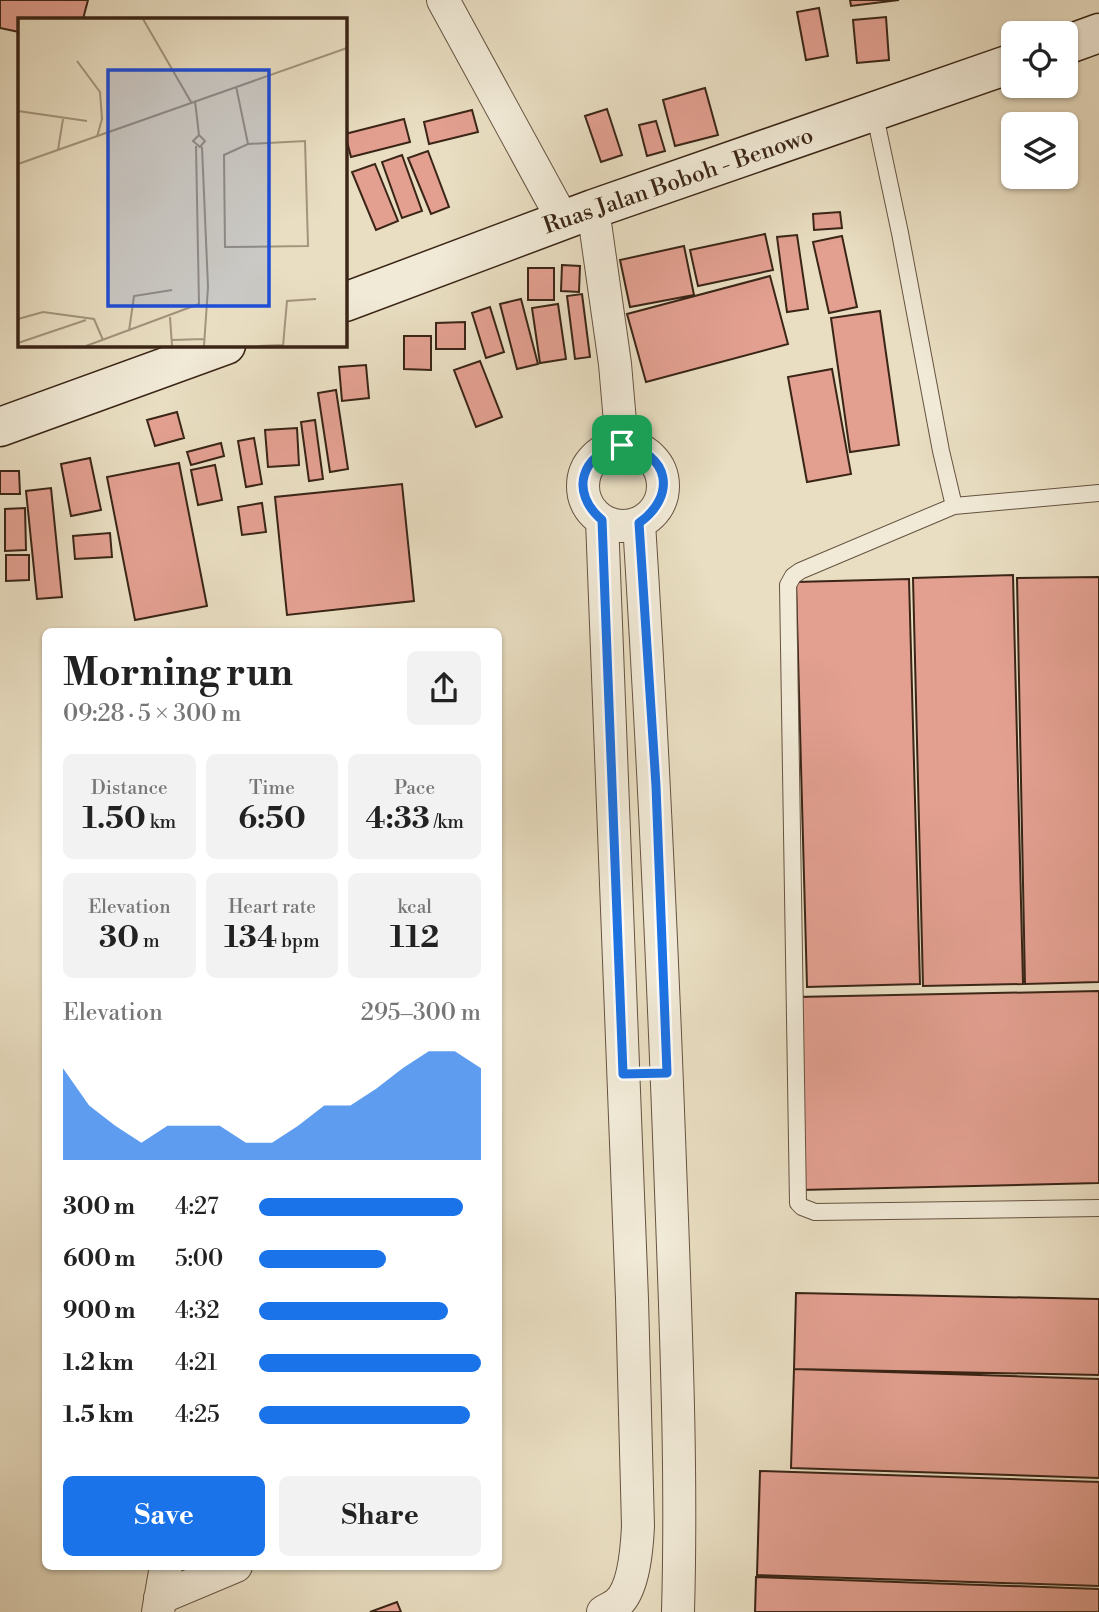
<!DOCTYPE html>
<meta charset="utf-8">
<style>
:root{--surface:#fff;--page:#f2f2f2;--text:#222;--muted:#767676;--accent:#1a73e8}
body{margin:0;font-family:"Libre Bodoni",serif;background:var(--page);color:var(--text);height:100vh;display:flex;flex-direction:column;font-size:26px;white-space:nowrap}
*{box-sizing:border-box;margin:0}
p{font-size:23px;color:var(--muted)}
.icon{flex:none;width:38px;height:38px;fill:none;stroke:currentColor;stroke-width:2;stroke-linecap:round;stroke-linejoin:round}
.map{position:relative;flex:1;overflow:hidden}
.side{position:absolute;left:42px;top:628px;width:460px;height:942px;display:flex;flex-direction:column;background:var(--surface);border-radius:10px;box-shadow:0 2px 5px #0004}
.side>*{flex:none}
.fabs{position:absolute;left:1001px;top:21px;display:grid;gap:14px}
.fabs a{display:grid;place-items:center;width:77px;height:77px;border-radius:10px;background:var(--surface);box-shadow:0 2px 5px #0004;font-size:35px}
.pin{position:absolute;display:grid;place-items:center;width:60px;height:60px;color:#fff;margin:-30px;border-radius:14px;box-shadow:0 4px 10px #0006}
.round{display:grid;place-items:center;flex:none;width:74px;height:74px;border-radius:10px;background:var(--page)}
.overview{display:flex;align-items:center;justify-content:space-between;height:119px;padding:0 21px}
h1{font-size:38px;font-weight:800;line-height:52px}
.figures{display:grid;grid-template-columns:repeat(3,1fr);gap:10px;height:119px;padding:7px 21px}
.figures div{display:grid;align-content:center;border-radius:10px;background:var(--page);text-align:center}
.figures b{font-size:30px;font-weight:800}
.figures small{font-size:19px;font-weight:400}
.figures p{font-size:19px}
.chart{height:196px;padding:14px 21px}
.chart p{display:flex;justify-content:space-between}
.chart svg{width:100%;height:126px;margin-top:7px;fill:var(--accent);opacity:.7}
.action{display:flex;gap:14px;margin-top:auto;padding:14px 21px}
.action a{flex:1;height:80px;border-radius:10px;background:var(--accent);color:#fff;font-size:28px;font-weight:800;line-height:80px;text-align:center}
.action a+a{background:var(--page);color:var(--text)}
ul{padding:0 21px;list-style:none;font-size:23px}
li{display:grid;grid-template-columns:112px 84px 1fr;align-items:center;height:52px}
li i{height:18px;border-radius:9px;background:var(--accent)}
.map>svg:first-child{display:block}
.building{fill:#e3a091;stroke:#3a2516;stroke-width:2}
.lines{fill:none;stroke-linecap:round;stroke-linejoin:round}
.lane-casing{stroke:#665341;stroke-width:18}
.street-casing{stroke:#665341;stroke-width:34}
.secondary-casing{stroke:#3a2516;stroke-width:41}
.lane{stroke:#f1ead7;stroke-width:16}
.street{stroke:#f1ead7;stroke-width:32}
.secondary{stroke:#f1ead7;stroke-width:38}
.route-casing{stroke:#fff;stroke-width:14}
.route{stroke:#1a73e8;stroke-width:9}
.labels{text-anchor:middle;stroke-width:7;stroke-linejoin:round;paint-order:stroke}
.street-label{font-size:23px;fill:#3a2516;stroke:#f1ead7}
.inset-road{fill:none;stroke:#a3947d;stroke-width:2}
.view{fill:#1d4ed8;fill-opacity:0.15;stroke:#1d4ed8;stroke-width:3.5}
.inset-edge{fill:none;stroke:#3a2516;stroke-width:3.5}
</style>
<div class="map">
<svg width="1099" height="1612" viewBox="0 0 1099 1612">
<rect width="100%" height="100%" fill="#e9dec2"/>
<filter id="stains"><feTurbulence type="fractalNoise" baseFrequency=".00286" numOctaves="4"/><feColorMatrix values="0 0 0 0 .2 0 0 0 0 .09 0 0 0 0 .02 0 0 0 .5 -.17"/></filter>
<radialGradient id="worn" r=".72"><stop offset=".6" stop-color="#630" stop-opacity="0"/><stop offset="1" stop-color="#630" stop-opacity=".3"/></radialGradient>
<path class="building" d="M0 0H88L83 19H19V32L0 28Z
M850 0H899L851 6Z
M819 8 828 56 806 60 797 12Z
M886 17 889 60 857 63 853 20Z
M705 88 718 135 675 146 663 100Z
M607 109 622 155 601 162 585 116Z
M472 110 478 132 429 144 424 122Z
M404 119 410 142 351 157 345 134Z
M656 121 665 151 647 156 639 125Z
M428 151 449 207 431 214 408 158Z
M402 155 422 211 402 218 382 162Z
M375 164 398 221 376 230 352 172Z
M840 212 842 228 814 230 813 214Z
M765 234 773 270 698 286 690 250Z
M797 235 808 309 787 312 777 237Z
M842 236 857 307 829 313 813 242Z
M684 246 694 295 630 307 620 260Z
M562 265 580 266 579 292 561 291Z
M528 268H554V300H528Z
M770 276 788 344 646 382 627 314Z
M582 294 590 357 575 359 567 296Z
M521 299 538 364 517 369 500 304Z
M558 304 566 359 540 363 532 308Z
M490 307 504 352 486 358 472 313Z
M880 311 899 445 850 452 831 318Z
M465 322V349H436V323Z
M404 336H431V370L404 369Z
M480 361 502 417 476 427 454 370Z
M366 365 369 398 342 401 339 367Z
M832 369 851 474 807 482 788 377Z
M336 390 348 469 330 472 318 393Z
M177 412 184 438 155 446 147 420Z
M315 420 323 479 309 481 301 422Z
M297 428 299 465 268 467 265 430Z
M254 438 262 484 246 487 238 441Z
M221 443 224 456 191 465 187 452Z
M90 458 101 510 71 516 61 464Z
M179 463 207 606 135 620 107 477Z
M215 465 222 500 198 505 191 470Z
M0 471H19L20 494H0Z
M402 484 414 601 287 615 275 497Z
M51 488 62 597 37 599 26 491Z
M262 503 266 532 242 535 238 507Z
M25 508 26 550 5 551V509Z
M110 533 112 557 75 559 73 536Z
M6 555H29V580L6 581Z
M1013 575 1023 984 923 986 913 578Z
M1099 577V982L1025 984 1017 578Z
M909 579 920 984 807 987 796 582Z
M1099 991V1183L800 1190 796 997Z
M796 1293 1099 1299V1375L794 1369Z
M794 1369 1099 1379V1478L791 1468Z
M760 1471 1099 1482V1586L757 1575Z
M756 1577 1099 1589V1612H755Z
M397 1602 401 1612H370Z"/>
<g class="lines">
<g class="lane-casing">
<path id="lane" d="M874 111 900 233 941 451 954 506
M1099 493 954 506 800 571 793 576 788 585 798 1203 802 1207 815 1212 1099 1208"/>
</g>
<g class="street-casing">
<path id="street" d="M443 0 563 220
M593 209 615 364 622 445
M583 486a40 40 0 1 1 80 0a40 40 0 1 1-80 0Z
M602 520 632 1299 638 1526C637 1547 634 1588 618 1603 614 1606 608 1609 603 1612
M639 523C653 746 663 968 671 1191 676 1331 682 1471 678 1612
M160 1598 236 1566
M158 1612 166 1566"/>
</g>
<g class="secondary-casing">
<path id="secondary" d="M1066 45 1099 33
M345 302 593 209 1013 63
M0 427 226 345"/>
</g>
<use href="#lane" class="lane"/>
<use href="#street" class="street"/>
<use href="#secondary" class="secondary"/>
</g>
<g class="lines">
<g class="route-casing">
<path id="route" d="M622 445C670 453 677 496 639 523L656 786 667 1073 623 1074 602 520C569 492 581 454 622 445Z"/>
</g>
<use href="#route" class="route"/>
</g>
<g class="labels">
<g class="street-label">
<text transform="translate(678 180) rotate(-19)" y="8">Ruas Jalan Boboh - Benowo</text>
</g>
</g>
<g transform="translate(18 18)">
<rect width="329" height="329" fill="#e9dec2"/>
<path class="inset-road" d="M125 1 173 84M59 43 82 74 84 101 79 119M218 68 230 126M177 83 181 117 187 123 182 129 175 123 181 117M0 93 69 103M287 123 290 228 207 229 206 137 230 126ZM184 129 190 269 186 328M40 132 45 101M0 146 329 30M152 299 154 328M0 301 25 294 76 301 85 322M111 313 116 278 154 272M154 322 186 321M0 325 68 302M68 328 181 286 178 128M241 328 265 327M265 328 269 283 298 281"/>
<path class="view" d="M90 52H251V288H90Z"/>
<rect width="329" height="329" class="inset-edge"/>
</g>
<rect width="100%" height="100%" filter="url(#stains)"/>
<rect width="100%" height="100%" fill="url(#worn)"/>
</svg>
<div class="fabs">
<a><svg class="icon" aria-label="locate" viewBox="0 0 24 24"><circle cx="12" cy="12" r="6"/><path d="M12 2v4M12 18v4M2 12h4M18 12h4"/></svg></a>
<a><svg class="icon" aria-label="layers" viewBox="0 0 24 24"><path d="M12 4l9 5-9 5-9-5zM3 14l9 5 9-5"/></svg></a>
</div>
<div class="pin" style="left:622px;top:445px;background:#1e9e55"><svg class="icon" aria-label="arrive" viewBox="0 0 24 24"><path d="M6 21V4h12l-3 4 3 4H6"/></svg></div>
<section class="side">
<div class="overview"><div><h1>Morning run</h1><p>09:28 · 5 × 300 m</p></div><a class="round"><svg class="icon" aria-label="share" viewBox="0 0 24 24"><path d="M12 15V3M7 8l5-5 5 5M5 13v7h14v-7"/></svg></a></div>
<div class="figures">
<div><p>Distance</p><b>1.50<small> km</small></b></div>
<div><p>Time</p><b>6:50</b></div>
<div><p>Pace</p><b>4:33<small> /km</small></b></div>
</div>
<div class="figures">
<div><p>Elevation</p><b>30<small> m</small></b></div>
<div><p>Heart rate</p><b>134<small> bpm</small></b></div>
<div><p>kcal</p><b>112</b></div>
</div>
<div class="chart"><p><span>Elevation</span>295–300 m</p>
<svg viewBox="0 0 160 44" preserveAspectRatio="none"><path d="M0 44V12L10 25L20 32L30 38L40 32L50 32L60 32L70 38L80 38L90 32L100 25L110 25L120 19L130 12L140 6L150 6L160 12V44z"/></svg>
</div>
<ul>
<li><b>300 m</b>4:27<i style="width:92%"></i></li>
<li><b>600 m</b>5:00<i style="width:57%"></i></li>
<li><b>900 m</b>4:32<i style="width:85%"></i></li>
<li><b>1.2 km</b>4:21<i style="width:100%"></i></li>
<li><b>1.5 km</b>4:25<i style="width:95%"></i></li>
</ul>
<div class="action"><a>Save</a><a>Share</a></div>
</section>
</div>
